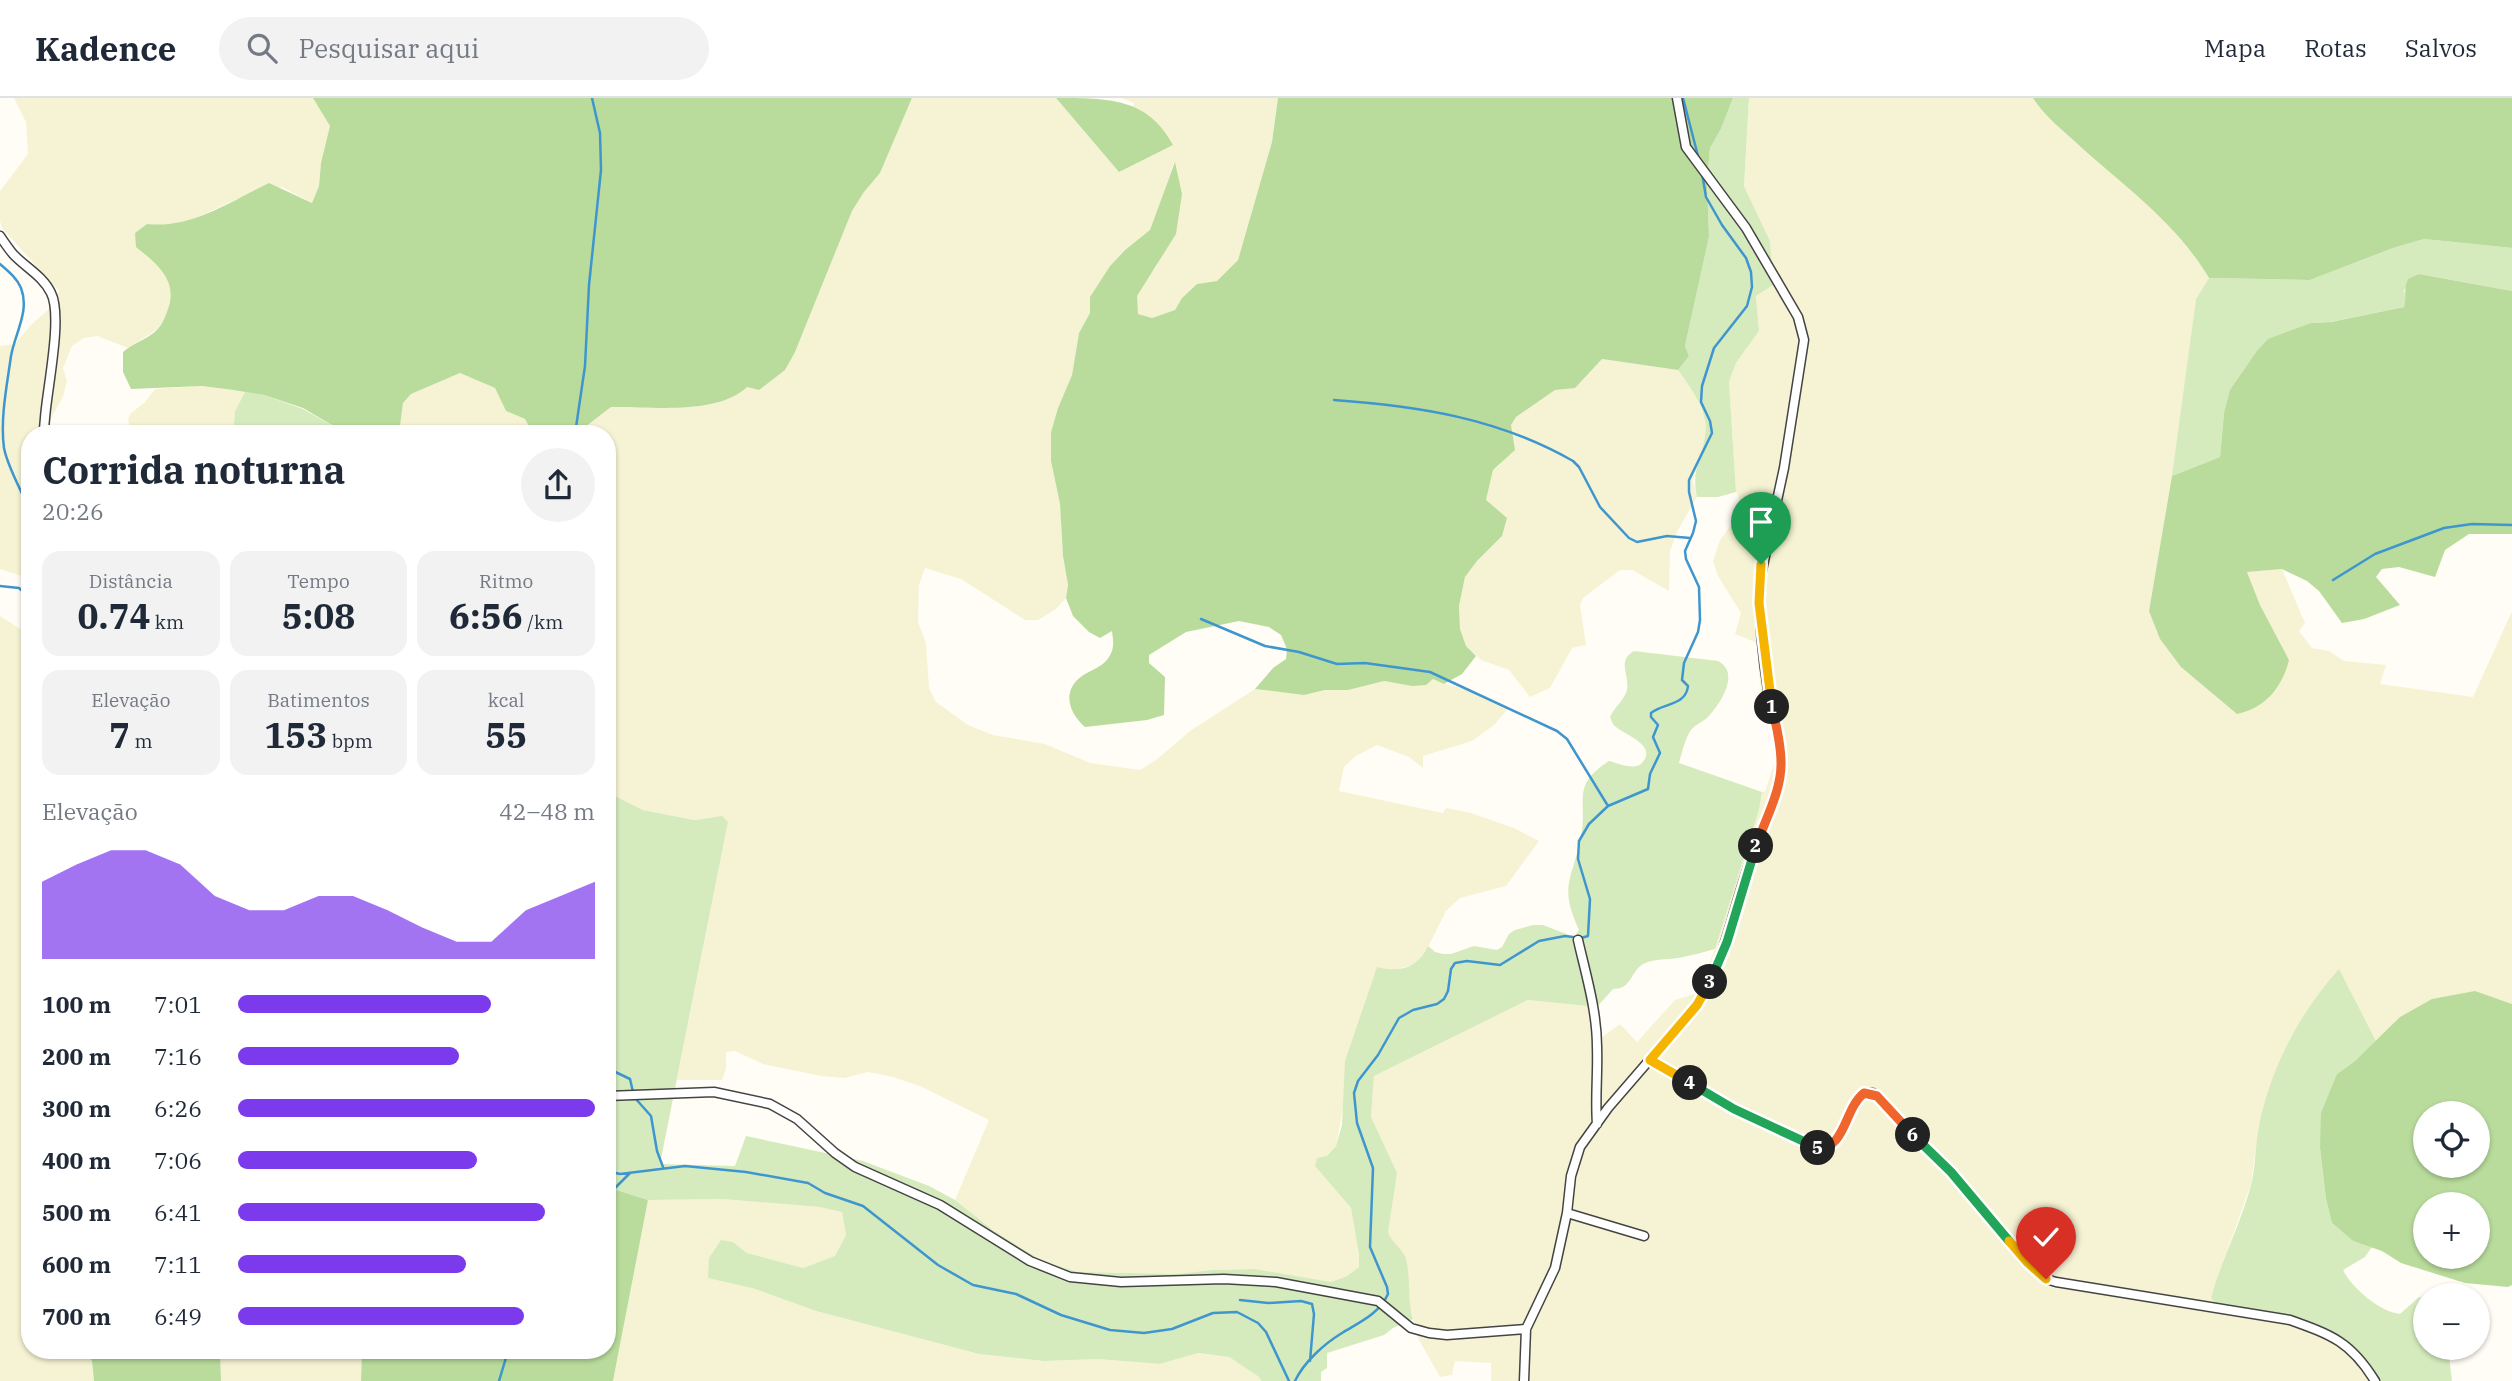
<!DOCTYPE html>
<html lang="pt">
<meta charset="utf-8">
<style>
:root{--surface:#fff;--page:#f2f2f3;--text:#1f2937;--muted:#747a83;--line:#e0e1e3;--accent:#7c3aed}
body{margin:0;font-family:"IBM Plex Serif",serif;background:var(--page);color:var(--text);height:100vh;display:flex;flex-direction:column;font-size:26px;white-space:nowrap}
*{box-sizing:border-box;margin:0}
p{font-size:23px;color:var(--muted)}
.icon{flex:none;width:38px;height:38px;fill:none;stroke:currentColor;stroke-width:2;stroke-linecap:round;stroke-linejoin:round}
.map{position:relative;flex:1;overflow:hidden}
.drawer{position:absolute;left:21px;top:327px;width:595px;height:934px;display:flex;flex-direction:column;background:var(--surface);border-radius:28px;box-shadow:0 2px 5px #0004}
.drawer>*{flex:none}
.fabs{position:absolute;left:2413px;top:1003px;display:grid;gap:14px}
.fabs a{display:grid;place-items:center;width:77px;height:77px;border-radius:50%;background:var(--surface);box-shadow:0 2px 5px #0004;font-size:35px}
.pin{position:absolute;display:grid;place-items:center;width:60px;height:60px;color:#fff;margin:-72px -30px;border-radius:50% 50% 50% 0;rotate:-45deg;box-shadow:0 0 7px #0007}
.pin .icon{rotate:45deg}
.km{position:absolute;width:35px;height:35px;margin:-18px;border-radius:50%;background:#222;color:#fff;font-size:19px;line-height:35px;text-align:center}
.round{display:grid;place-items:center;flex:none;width:74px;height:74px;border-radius:37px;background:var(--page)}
.headline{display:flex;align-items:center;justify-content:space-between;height:119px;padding:0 21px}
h1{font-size:38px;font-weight:700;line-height:52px}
.figures{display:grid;grid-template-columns:repeat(3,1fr);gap:10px;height:119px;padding:7px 21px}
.figures div{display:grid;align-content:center;border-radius:18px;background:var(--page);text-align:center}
.figures b{font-size:35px;font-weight:700}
.figures small{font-size:19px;font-weight:400}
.figures p{font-size:19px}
.chart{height:196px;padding:14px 21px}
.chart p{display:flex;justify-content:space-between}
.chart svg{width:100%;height:126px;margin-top:7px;fill:var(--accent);opacity:.7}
ul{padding:0 21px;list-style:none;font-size:23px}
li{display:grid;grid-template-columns:112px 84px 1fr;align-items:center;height:52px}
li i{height:18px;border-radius:9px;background:var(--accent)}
header{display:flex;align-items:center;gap:42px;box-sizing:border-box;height:98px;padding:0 35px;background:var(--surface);border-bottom:2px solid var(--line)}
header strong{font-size:33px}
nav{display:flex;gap:38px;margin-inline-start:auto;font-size:24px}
.search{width:490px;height:63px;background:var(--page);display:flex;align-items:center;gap:18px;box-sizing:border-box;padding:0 24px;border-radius:38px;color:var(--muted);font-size:26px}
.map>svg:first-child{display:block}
.farmland{fill:#f6f3d4}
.green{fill:#d5ebbd}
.forest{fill:#b9dc9c;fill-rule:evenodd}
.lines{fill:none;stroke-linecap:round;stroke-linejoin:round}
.stream{stroke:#3f96cf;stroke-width:2.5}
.street-casing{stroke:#444;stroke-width:11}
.street{stroke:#fff;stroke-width:8}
.split-1-casing{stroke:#fff;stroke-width:14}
.split-2-casing{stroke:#fff;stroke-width:14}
.split-3-casing{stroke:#fff;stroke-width:14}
.split-4-casing{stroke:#fff;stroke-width:14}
.split-5-casing{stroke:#fff;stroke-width:14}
.split-6-casing{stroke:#fff;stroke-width:14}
.split-7-casing{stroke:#fff;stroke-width:14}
.split-8-casing{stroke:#fff;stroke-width:14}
.split-1{stroke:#f5b400;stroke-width:9}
.split-2{stroke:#f0652b;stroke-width:9}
.split-3{stroke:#22a559;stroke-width:9}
.split-4{stroke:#f5b400;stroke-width:9}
.split-5{stroke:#22a559;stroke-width:9}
.split-6{stroke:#f0652b;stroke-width:9}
.split-7{stroke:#22a559;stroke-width:9}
.split-8{stroke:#f5b400;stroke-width:9}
</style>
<header>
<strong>Kadence</strong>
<div class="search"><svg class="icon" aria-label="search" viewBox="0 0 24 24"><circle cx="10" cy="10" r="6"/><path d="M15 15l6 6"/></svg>Pesquisar aqui</div>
<nav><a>Mapa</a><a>Rotas</a><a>Salvos</a></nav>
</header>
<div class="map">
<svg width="2512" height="1283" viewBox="0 0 2512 1283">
<rect width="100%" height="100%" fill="#fffdf5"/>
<path class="farmland" d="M14 0H313L331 27 321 65 319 88 312 105 282 89 237 101 189 123 166 129 147 126 137 149 157 165 168 181 172 199 166 218 158 231 128 250 97 238 84 240 72 248 63 270 67 283 63 299 47 327 49 336H30V481L0 471V248L15 246 31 227 50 210 59 193 2 130 0 123V93L28 56 26 24Z
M912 0H1056L1119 74 1134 5 1122 0H1278L1272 44 1238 162 1217 183 1197 186 1182 200 1175 212 1152 220 1138 216 1136 198 1156 169 1174 65 1151 132 1125 152 1110 168 1090 199V215L1079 235 1072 277 1058 310 1051 334V363L1060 406 1063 458 1068 487 1066 500 1056 511 1038 522H1025L961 481 925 470 919 487 918 524 926 545 929 590 936 604 968 627 993 637 1045 646 1090 665 1140 672 1156 662 1190 633 1255 591 1304 597 1325 592H1348L1384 583 1412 588 1433 581 1444 586 1467 591 1508 611 1494 627 1472 643 1423 658V670L1409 659 1377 647 1356 658 1344 669 1339 693 1443 715 1446 710 1471 715 1514 730 1539 743 1506 788 1460 800 1446 813 1426 853 1417 865 1393 873 1377 870 1358 929 1336 1048 1327 1058 1315 1068 1351 1110 1359 1157V1169L1347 1178 1331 1184 1255 1171 1211 1172 1179 1176 1078 1174 1044 1164 994 1133 955 1102 989 1022 922 989 893 979 868 974 844 980 821 978 763 966 735 953 726 954V971L722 982H677L728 724 712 719 694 722 643 712 607 694V336H576L611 309H632L747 289 759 292 767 285 795 254 852 113 864 94 880 75Z
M1749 0H2033L2063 33 2159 116 2191 151 2209 180 2196 201 2178 346 2149 513 2289 562 2260 507 2247 474 2282 471 2305 525 2299 533 2312 550 2329 553 2344 563 2386 567 2380 586 2473 599 2512 513V906L2498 901 2376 943 2339 872 2259 1027 2251 1086 2211 1198 2251 1216 2310 1224 2329 1233 2345 1244 2374 1283H1491V1265L1455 1263 1452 1277 1440 1279 1418 1240 1410 1208 1404 1156 1390 1141 1388 1134 1396 1075 1371 1019 1374 978 1528 902 1597 909 1601 940 1620 926 1637 944 1675 902 1697 895 1715 851 1759 712 1762 694H1765L1774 666 1773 645 1760 587 1757 545 1735 536 1741 515 1718 478 1713 463 1720 442 1744 410 1736 394 1729 284 1736 265 1759 233 1756 198 1772 166 1770 143 1744 88Z
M1602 261 1678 272 1697 300 1705 320 1706 336 1693 383 1697 399 1677 434 1670 453 1669 493 1632 472H1620L1583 500 1580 507 1586 547 1572 550 1550 590 1530 599 1509 572 1481 562 1466 548 1460 531 1459 508 1465 479 1477 463 1502 438 1486 402 1493 372 1500 367 1511 327 1516 319 1555 292 1575 289Z
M460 275 495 290 506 313 525 321 533 336H399L403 305 411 296Z
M202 288 245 294 235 313 233 336H132L128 322 130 316 145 304 155 291Z
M30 509V1253H86L92 1263 94 1283H0V518L28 536Z
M723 1101 820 1109 842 1113 846 1137 836 1158 803 1170 747 1155 733 1144 752 1190 816 1213 979 1256 1044 1263 1098 1261 1160 1266 1198 1255 1229 1259 1259 1279 1261 1283H613L648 1102Z
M220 1253H362L361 1283H221Z"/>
<path class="green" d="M1733 0H1749L1744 88 1770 143 1772 166 1779 183 1756 198 1759 233 1736 265 1729 284 1736 394 1718 399H1697C1691 372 1701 362 1705 338 1710 314 1691 291 1678 272L1689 258 1685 248 1709 139 1707 84 1710 50 1721 31Z
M2424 141 2512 150V193L2419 176 2404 192 2406 201 2404 209 2330 224 2311 225 2224 315 2220 359 2172 378 2196 201 2209 180 2310 182 2393 150Z
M245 294 264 297 303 311 347 336H233L235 313Z
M1634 553 1718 563C1741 575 1720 606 1708 619 1703 624 1698 625 1694 629 1686 635 1682 655 1679 665L1762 694 1759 712 1715 851C1704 854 1693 857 1683 859 1670 862 1657 860 1645 865 1630 872 1633 891 1613 891L1597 909 1528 902 1374 978 1371 1019 1397 1075 1388 1134C1391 1145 1403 1150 1406 1161 1411 1181 1407 1201 1413 1221L1393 1230 1384 1237 1327 1255V1270L1321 1274V1283H1261L1259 1279 1229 1259 1198 1255 1160 1266 1098 1261 1044 1263 979 1256 816 1213 752 1190 708 1180 709 1160 721 1142 733 1144 747 1155 803 1170 835 1158 846 1137 842 1114 820 1109 723 1101 648 1102 607 1089V694L643 712 694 722 722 718 728 724 660 1066 735 1068 746 1038 863 1063 929 1088 955 1102 994 1133 1044 1164 1078 1174 1179 1176 1211 1172 1255 1171 1331 1184 1347 1178 1359 1169V1157L1351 1110 1315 1068 1317 1060 1327 1058 1336 1048 1342 1027 1345 963 1377 869C1400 875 1418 870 1428 848L1435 854 1443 856H1451L1474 848 1497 852 1502 849 1509 836 1515 832 1533 827H1543L1574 839 1579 832C1558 786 1573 782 1581 738 1588 702 1570 688 1609 663 1618 665 1634 673 1642 665 1658 647 1625 637 1616 629 1612 626 1612 623 1610 619 1614 610 1622 604 1626 595 1632 579 1615 564 1634 553Z
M2339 871 2376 943 2355 963 2337 976 2320 1050 2326 1101 2332 1125 2353 1143 2372 1149 2365 1159 2343 1172C2352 1190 2380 1214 2400 1216L2419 1199 2425 1200 2426 1250H2448L2452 1283H2374L2362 1263 2329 1233 2310 1224 2226 1211 2214 1204 2211 1199C2222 1161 2241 1125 2251 1087 2256 1068 2255 1047 2259 1028 2270 971 2300 914 2339 871Z"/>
<path class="forest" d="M313 0H912L880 75 864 94 852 113 795 254 785 272 759 292 747 289C716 318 650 308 611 309L576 336H533L525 321 506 313 495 290 460 275 411 296 403 305 399 336H347L303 310 264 297 233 292 202 288 131 291 123 274V254C133 245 146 242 156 233 163 226 166 217 169 208 177 181 155 164 136 149L135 135 147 126C191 131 231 103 269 85L312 105 319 88 321 65 330 28Z
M1056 0C1109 0 1148 0 1173 47L1119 74Z
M1278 0H1733L1721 31 1710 50 1707 84 1709 139 1685 248 1689 258 1678 272 1602 261 1575 290 1555 292 1516 319 1511 327 1515 352 1493 372 1486 402 1507 420 1502 438 1477 463 1465 479 1459 508 1460 531 1466 548 1476 558 1462 576 1444 586 1433 581 1426 587 1412 588 1384 583 1348 592H1325L1304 597 1255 591 1273 570 1286 561 1287 551 1281 537 1269 529 1239 523 1186 534 1149 557V565L1165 579 1164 617 1147 622 1085 629C1069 615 1061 593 1082 578 1091 572 1104 568 1109 559 1115 550 1113 542 1112 533L1100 540 1089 534 1073 518 1066 500 1068 487 1063 458 1060 406 1051 363V334L1058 310 1072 277 1079 235 1090 215V199L1110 168 1125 152 1150 132 1175 64 1182 96 1176 136 1137 198 1138 216 1152 220 1175 212 1182 200 1197 186 1217 183 1238 162 1272 44Z
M2033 0H2512V150L2424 141 2393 150 2310 182 2209 180C2177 126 2129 92 2082 50 2066 35 2045 19 2033 0Z
M2419 176 2512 193V436H2469L2445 452 2435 479 2399 469 2382 471 2376 479 2400 507 2364 521 2342 525 2319 493 2307 483 2282 471 2247 474 2260 507 2289 562C2282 590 2265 610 2237 616L2181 569 2160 541 2149 513 2172 378 2220 359 2224 315 2230 292 2257 253 2268 241 2311 225 2331 224 2404 209C2407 198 2403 193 2408 181Z
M2475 893 2512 906V1187L2508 1189 2465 1185 2401 1165 2382 1153 2353 1143 2332 1125 2326 1101 2320 1050 2321 1015 2337 976 2355 963 2400 919 2432 901ZM2426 1015H2478V1068H2426ZM2426 1106H2478V1158H2426Z
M607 1089 648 1102 613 1283H361L362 1253H607Z
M86 1253H220L221 1283H94L92 1263Z"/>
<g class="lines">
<path class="stream" d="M1683 0 1699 62
M0 166C8 173 17 180 21 190 30 213 15 235 11 258 7 287 0 321 4 350 8 371 23 394 30 415
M1334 302C1418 308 1498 320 1573 363L1579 369 1600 409 1629 440 1637 444 1667 438 1690 440
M575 336 585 268 589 187 601 72 600 35 592 0
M2333 482 2375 456 2444 430 2472 426 2512 427
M0 488 19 490 30 500
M1201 521 1265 548 1299 554 1337 566 1365 565 1430 574 1557 633 1567 641 1608 708
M607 970 630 981 633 994
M635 1000 651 1018 657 1053 663 1069
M607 1073 620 1076 685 1068 746 1074 808 1085 825 1095 863 1108 938 1167 973 1187 1016 1196 1061 1217 1110 1232 1144 1235 1172 1231 1213 1215 1237 1214 1258 1225 1266 1234 1289 1283
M607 1098 630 1075
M1240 1202 1268 1205 1301 1203 1312 1206 1314 1216 1310 1263
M499 1283 508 1253
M1295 1283C1304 1264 1324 1246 1342 1235 1360 1224 1379 1216 1388 1196L1387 1189 1370 1149 1373 1070 1357 1025 1354 995 1358 983 1378 957 1399 920 1413 912 1437 906 1444 901 1448 893 1451 871 1455 865 1467 863 1500 867 1539 843 1565 838 1581 840 1588 838 1590 801 1578 761 1579 743 1589 726 1608 708 1648 691 1650 676 1660 655 1653 639 1658 627 1651 619V615C1663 605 1686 608 1688 588L1682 582 1684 565 1698 534 1700 522 1699 489 1686 461 1685 453 1693 435 1696 423 1689 394V382L1712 335 1710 323 1701 304 1702 288 1714 250 1747 208 1752 189 1751 174 1746 160 1722 127 1706 99 1702 75"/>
<g class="street-casing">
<path id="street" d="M0 138C4 144 8 150 13 156 25 169 43 178 51 195 63 218 47 291 45 320L44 331 47 336
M1578 842C1586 877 1597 913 1597 949 1598 975 1595 1000 1597 1026
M1650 962 1734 1011 1819 1050C1847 1048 1844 1009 1865 995H1873L1951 1074 2028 1165 2046 1181 2056 1184 2290 1222C2332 1237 2351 1244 2375 1283
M607 998 714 994 770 1006 797 1021 835 1055 855 1069 940 1107 1030 1163 1070 1179 1121 1184 1224 1181 1276 1184 1378 1203 1411 1230 1429 1235 1447 1237 1526 1231
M1567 1115 1644 1138
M1524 1283 1526 1231 1555 1170 1567 1115 1571 1078 1580 1049 1608 1010 1697 907C1726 860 1731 817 1749 767 1759 737 1781 697 1781 666 1782 643 1773 620 1769 598 1763 562 1759 523 1759 486L1784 370 1804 242 1798 219 1746 130 1686 49 1677 0"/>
</g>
<use href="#street" class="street"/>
</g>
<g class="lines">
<g class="split-1-casing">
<path id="split-1" d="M1761 466 1759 505 1772 609"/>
</g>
<g class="split-2-casing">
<path id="split-2" d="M1756 748C1765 722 1782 692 1781 664 1781 645 1776 627 1772 609"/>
</g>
<g class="split-3-casing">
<path id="split-3" d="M1710 884 1727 844 1756 748"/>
</g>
<g class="split-4-casing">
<path id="split-4" d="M1690 985 1650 962 1697 907 1710 884"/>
</g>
<g class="split-5-casing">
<path id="split-5" d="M1690 985 1734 1011 1818 1050"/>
</g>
<g class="split-6-casing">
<path id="split-6" d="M1818 1050C1846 1050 1844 1011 1864 995L1877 998 1913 1037"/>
</g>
<g class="split-7-casing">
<path id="split-7" d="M1913 1037 1951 1074 2009 1143"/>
</g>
<g class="split-8-casing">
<path id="split-8" d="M2009 1143 2028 1165 2046 1181"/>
</g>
<use href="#split-1" class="split-1"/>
<use href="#split-2" class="split-2"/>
<use href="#split-3" class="split-3"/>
<use href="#split-4" class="split-4"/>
<use href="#split-5" class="split-5"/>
<use href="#split-6" class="split-6"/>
<use href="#split-7" class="split-7"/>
<use href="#split-8" class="split-8"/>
</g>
</svg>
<div class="fabs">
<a><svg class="icon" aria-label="locate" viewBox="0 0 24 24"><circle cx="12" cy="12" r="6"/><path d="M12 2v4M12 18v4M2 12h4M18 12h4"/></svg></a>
<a>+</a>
<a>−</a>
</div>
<div class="pin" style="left:1761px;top:466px;background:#1e9e55"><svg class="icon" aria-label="arrive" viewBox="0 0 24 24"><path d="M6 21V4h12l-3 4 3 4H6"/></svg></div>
<div class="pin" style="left:2046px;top:1181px;background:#d93025"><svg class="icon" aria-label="check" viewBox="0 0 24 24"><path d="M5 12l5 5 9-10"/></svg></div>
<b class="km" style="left:1772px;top:609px">1</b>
<b class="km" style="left:1756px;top:748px">2</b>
<b class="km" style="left:1710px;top:884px">3</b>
<b class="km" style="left:1690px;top:985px">4</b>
<b class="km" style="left:1818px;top:1050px">5</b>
<b class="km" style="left:1913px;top:1037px">6</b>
<section class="drawer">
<div class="headline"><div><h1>Corrida noturna</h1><p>20:26</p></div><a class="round"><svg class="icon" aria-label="share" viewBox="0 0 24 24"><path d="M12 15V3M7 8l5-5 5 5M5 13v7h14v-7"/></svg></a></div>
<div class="figures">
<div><p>Distância</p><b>0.74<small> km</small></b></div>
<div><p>Tempo</p><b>5:08</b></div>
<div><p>Ritmo</p><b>6:56<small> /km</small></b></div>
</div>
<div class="figures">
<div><p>Elevação</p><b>7<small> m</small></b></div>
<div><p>Batimentos</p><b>153<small> bpm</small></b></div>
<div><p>kcal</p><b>55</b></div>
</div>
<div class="chart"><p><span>Elevação</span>42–48 m</p>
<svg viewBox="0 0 160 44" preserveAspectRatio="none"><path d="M0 44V17L10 11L20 6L30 6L40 11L50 22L60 27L70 27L80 22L90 22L100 27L110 33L120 38L130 38L140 27L150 22L160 17V44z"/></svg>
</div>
<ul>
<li><b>100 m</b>7:01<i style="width:71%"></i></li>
<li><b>200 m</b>7:16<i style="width:62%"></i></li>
<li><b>300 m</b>6:26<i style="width:100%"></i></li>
<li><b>400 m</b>7:06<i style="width:67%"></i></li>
<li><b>500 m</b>6:41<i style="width:86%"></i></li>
<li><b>600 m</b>7:11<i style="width:64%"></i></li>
<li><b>700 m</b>6:49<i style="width:80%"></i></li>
</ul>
</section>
</div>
